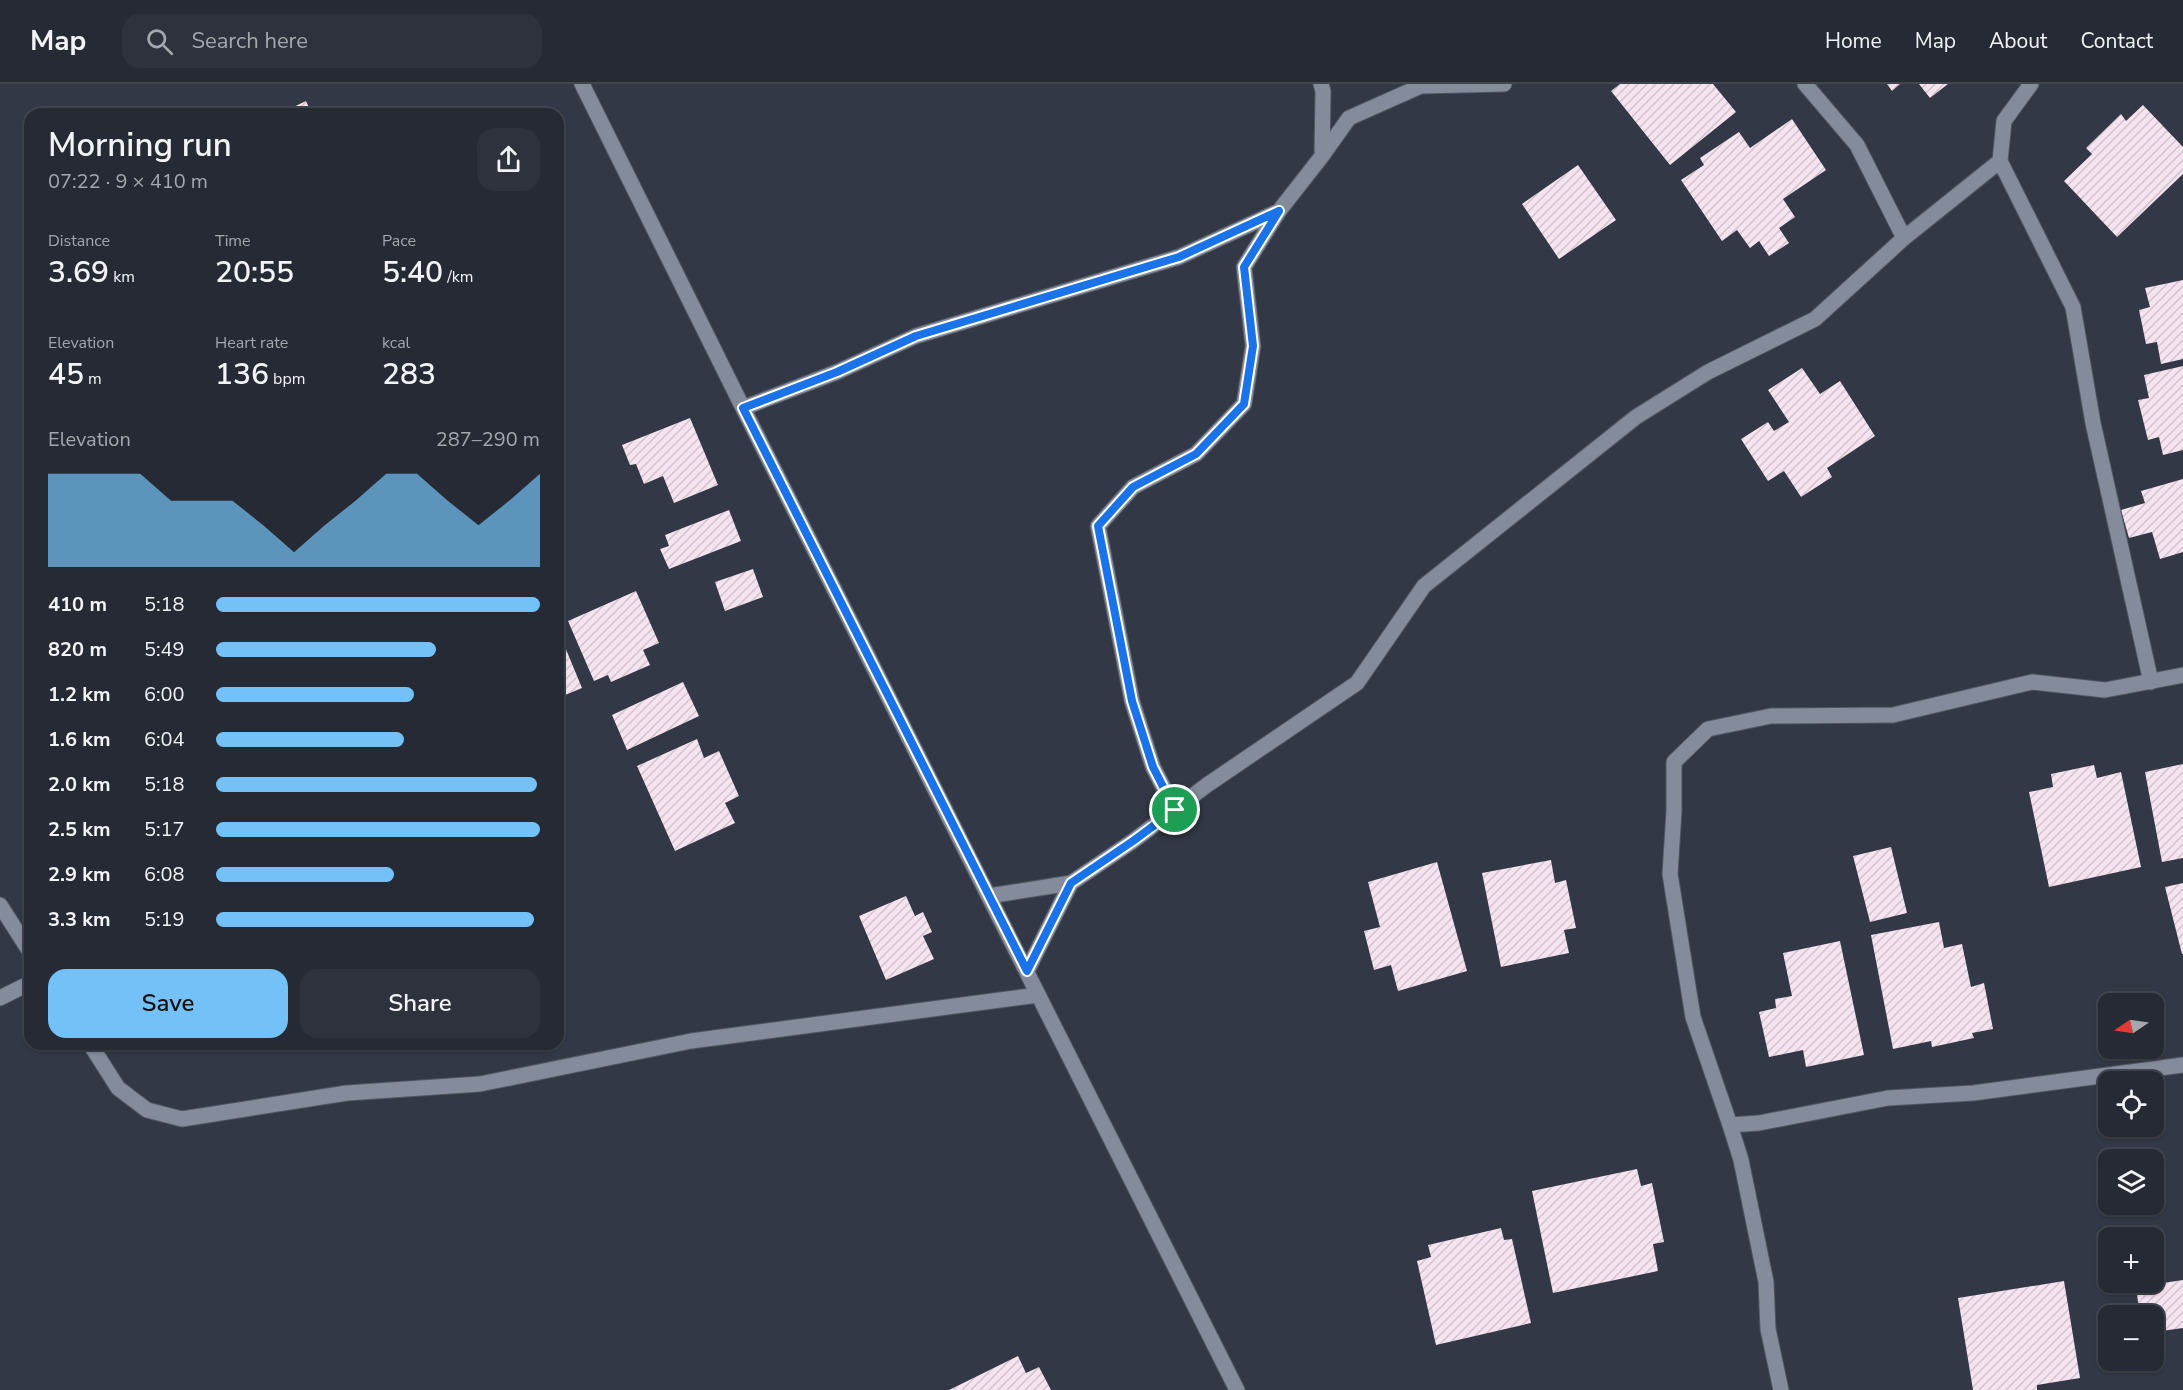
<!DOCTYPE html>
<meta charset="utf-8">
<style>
:root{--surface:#262a34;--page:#2e323c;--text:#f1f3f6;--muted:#a4a7ac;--line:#42464f;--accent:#73c1f6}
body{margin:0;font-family:"Nunito Sans",sans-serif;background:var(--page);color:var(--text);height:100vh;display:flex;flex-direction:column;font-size:22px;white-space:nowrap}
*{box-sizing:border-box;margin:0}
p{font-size:20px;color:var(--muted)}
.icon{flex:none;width:33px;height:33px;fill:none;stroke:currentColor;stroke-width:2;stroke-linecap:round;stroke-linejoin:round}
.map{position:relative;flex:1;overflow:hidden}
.drawer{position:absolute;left:24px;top:24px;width:540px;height:942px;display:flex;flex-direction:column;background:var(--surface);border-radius:18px;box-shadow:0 2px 4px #0004,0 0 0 2px var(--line)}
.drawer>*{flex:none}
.needle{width:39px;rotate:257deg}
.controls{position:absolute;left:2098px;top:909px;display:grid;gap:12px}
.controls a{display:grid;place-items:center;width:66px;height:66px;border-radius:12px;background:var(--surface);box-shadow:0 2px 4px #0004,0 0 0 2px var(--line);font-size:30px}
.pin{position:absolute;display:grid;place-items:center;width:51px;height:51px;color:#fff;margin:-26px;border:3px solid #fff;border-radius:50%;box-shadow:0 2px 6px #0007}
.round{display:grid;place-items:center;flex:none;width:63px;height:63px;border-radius:18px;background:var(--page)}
.head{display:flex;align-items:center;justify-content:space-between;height:102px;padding:0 24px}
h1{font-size:33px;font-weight:600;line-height:45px}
.figures{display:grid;grid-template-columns:repeat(3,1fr);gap:9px;height:102px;padding:6px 24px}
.figures div{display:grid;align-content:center}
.figures b{font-size:30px;font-weight:600}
.figures small{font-size:16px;font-weight:400}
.figures p{font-size:16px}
.chart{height:168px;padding:12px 24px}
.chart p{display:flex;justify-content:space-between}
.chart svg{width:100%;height:108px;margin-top:6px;fill:var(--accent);opacity:.7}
.button{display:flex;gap:12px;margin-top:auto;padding:12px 24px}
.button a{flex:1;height:69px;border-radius:18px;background:var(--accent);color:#111;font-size:24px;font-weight:600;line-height:69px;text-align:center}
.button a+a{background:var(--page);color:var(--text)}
ul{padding:0 24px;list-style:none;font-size:20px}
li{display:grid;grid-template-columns:96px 72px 1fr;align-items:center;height:45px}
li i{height:15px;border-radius:8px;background:var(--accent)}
header{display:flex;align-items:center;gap:36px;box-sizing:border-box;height:84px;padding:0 30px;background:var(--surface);border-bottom:2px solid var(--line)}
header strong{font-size:28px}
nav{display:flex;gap:33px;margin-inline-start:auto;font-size:21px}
.search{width:420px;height:54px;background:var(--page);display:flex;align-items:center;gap:15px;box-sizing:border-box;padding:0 21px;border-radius:18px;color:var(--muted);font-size:22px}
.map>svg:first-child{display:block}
.building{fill:url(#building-hatch)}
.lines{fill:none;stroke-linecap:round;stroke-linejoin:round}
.minor-casing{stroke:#515661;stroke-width:17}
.minor{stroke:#848b9b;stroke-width:15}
.route-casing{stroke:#fff;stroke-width:12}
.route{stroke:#1a73e8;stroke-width:8}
</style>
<header>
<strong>Map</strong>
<div class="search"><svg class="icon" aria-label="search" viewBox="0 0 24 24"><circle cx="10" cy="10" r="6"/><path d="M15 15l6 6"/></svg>Search here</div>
<nav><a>Home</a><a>Map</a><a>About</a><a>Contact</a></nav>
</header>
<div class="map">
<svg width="2183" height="1306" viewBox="0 0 2183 1306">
<defs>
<pattern id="building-hatch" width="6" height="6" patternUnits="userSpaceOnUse" patternTransform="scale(1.5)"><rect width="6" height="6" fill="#f5e3ef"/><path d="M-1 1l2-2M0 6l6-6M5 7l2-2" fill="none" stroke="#d1c3cd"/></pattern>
</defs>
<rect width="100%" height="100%" fill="#323845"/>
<path class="building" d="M1620 0H1713L1736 28 1670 81 1611 7Z
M1887 0H1900L1892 7Z
M1919 0H1948L1930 14Z
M306 17 312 30H279Z
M2143 21 2183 63V90L2117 153 2064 97 2092 70 2086 64 2121 30 2126 37Z
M1792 35 1826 86 1783 115 1795 133 1779 144 1789 159 1769 172 1759 157 1750 164 1737 146 1722 157 1681 96 1704 81 1700 74 1739 48 1750 64Z
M1578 81 1616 136 1559 175 1522 120Z
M2183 196V275L2161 280 2157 258 2146 260 2139 226 2150 223 2145 204Z
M2183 282V366L2163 371 2159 353 2148 356 2138 316 2149 314 2144 291Z
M1802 284 1820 310 1840 297 1875 352 1827 384 1832 393 1801 413 1784 387 1768 397 1741 355 1768 338 1774 347 1789 338 1768 306Z
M690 334 718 401 674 419 663 392 644 400 636 380 630 381 622 361Z
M2183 395V468L2160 475 2152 448 2129 454 2121 426 2145 419 2141 407Z
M729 426 741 457 669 485 660 465 669 462 665 451Z
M753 485 763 513 725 527 715 498Z
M636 507 659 559 643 566 650 581 611 598 608 591 594 597 568 537Z
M558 546 582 604 558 614Z
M683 598 699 632 627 666 612 631Z
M697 655 704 674 719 667 739 712 725 719 735 739 675 767 637 682Z
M2183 680V774L2162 778 2145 688Z
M2094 681 2097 694 2121 688 2141 783 2049 803 2029 708 2053 703 2051 690Z
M1891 763 1907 829 1870 838 1853 772Z
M1551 776 1555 799 1566 796 1576 844 1564 846 1569 869 1501 883 1482 789Z
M1437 778 1467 887 1398 907 1391 881 1374 886 1364 847 1380 843 1368 798Z
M2183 799V870H2182L2165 803Z
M906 812 915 832 923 828 932 848 923 852 934 875 886 896 859 832Z
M1939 838 1944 864 1962 860 1971 903 1984 899 1993 945 1972 949 1974 954 1932 963 1931 957 1893 965 1871 851Z
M1840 857 1864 971 1806 983 1803 966 1769 973 1759 928 1776 924 1775 915 1792 912 1783 869Z
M1637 1085 1641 1102 1652 1099 1664 1158 1653 1160 1658 1187 1553 1209 1532 1107Z
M1501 1144 1504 1156 1512 1155 1531 1239 1436 1261 1417 1177 1431 1173 1428 1161Z
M2183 1196V1244L2154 1248V1232H2140L2136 1203Z
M2064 1197 2080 1294 2037 1301V1306H1973L1958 1214Z
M1018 1272 1026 1289 1039 1283 1051 1306H949Z"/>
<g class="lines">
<g class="minor-casing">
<path id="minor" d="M582 0 743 324 1237 1306
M1805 0 1857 61 1904 154
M1322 72 1349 34 1421 2 1504 0
M2000 77 2073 223 2093 339 2151 598
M743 324 837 288 916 252 1179 173 1279 127 1322 72 1323 7 1321 0
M1175 726 1153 683 1132 617 1098 442 1133 403 1196 370 1244 320 1253 262 1244 183 1279 127
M989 812 1071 799 1133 757 1207 701 1357 599 1424 502 1636 333 1708 288 1815 235 1904 154 2000 77 2004 37 2031 0
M0 821 30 868
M1027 887 1071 799
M0 914 30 899
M90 960 118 1004 147 1026 182 1035 347 1009 480 1000 691 957 1038 911
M1730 1041 1693 933 1670 790 1674 727V678L1708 645 1771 632 1893 631 2032 598 2105 606 2183 591
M1781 1306 1768 1245 1766 1198 1741 1076 1730 1041 1759 1039 1888 1014 1973 1009 2183 981"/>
</g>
<use href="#minor" class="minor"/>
</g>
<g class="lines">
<g class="route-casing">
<path id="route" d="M1279 127 1244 183 1253 262 1244 320 1196 370 1133 403 1098 442 1132 617 1153 683 1175 726 1133 757 1071 799 1027 887 743 324 837 288 916 252 1179 173Z"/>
</g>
<use href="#route" class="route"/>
</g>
</svg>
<div class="controls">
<a><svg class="needle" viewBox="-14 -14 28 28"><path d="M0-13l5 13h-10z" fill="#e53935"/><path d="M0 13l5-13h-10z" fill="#a4a7ac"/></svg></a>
<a><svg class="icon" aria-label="locate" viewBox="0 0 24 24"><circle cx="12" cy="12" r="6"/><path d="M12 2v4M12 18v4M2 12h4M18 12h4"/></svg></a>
<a><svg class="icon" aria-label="layers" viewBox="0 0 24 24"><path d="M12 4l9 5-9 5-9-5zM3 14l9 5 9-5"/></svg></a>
<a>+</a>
<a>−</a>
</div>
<div class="pin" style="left:1175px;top:726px;background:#1e9e55"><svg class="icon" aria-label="arrive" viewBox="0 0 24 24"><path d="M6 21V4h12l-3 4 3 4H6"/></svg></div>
<section class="drawer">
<div class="head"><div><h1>Morning run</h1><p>07:22 · 9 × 410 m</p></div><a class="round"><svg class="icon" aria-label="share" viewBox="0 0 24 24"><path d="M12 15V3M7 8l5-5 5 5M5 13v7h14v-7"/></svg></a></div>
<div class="figures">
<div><p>Distance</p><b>3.69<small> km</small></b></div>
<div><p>Time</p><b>20:55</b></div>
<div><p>Pace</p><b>5:40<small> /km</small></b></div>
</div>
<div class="figures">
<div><p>Elevation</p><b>45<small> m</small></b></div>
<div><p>Heart rate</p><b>136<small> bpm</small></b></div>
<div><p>kcal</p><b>283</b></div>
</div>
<div class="chart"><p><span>Elevation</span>287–290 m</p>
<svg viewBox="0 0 160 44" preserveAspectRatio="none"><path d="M0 44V6L10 6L20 6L30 6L40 17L50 17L60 17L70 27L80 38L90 27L100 17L110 6L120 6L130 17L140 27L150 17L160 6V44z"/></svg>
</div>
<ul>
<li><b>410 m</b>5:18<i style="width:100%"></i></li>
<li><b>820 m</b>5:49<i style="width:68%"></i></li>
<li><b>1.2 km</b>6:00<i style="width:61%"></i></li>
<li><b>1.6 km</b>6:04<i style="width:58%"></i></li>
<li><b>2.0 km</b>5:18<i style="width:99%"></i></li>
<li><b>2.5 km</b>5:17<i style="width:100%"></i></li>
<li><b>2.9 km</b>6:08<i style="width:55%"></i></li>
<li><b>3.3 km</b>5:19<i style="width:98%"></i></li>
</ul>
<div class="button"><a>Save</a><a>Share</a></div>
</section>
</div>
